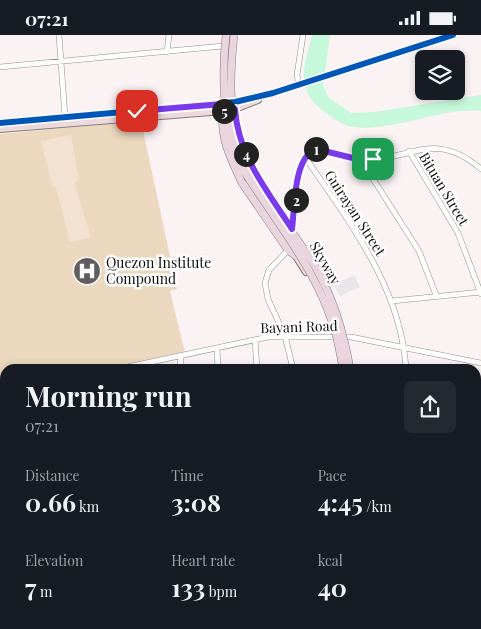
<!DOCTYPE html>
<style>
:root{--surface:#171b24;--page:#242831;--text:#f1f3f6;--muted:#9ea1a6}
body{margin:0;font-family:"Playfair Display",serif;background:var(--page);color:var(--text);height:100vh;display:flex;flex-direction:column;font-size:19px;white-space:nowrap}
*{box-sizing:border-box;margin:0}
p{font-size:16px;color:var(--muted)}
.icon{flex:none;width:28px;height:28px;fill:none;stroke:currentColor;stroke-width:2;stroke-linecap:round;stroke-linejoin:round}
.map{position:relative;flex:1;overflow:hidden}
.details{position:absolute;left:0px;top:329px;width:481px;height:266px;display:flex;flex-direction:column;background:var(--surface);border-radius:15px 15px 0 0;box-shadow:0 2px 8px #0003}
.details>*{flex:none}
.fabs{position:absolute;left:415px;top:15px;display:grid;gap:10px}
.fabs a{display:grid;place-items:center;width:50px;height:50px;border-radius:8px;background:var(--surface);box-shadow:0 2px 8px #0003;font-size:25px}
.pin{position:absolute;display:grid;place-items:center;width:42px;height:42px;color:#fff;margin:-21px;border-radius:10px;box-shadow:0 2px 8px #0006}
.km{position:absolute;width:25px;height:25px;margin:-12px;border-radius:50%;background:#222;color:#fff;font-size:14px;line-height:25px;text-align:center}
.round{display:grid;place-items:center;flex:none;width:52px;height:52px;border-radius:8px;background:var(--page)}
.overview{display:flex;align-items:center;justify-content:space-between;height:85px;padding:0 25px}
h1{font-size:28px;font-weight:700;line-height:38px}
.metrics{display:grid;grid-template-columns:repeat(3,1fr);gap:8px;height:85px;padding:5px 25px}
.metrics div{display:grid;align-content:center}
.metrics b{font-size:25px;font-weight:700}
.metrics small{font-size:14px;font-weight:400}
.metrics p{font-size:14px}
.status{display:flex;justify-content:space-between;align-items:center;height:35px;padding:0 25px;background:var(--surface);direction:ltr}
.status svg{height:14px;fill:currentColor}
.map>svg:first-child{display:block}
.industrial{fill:#e9e5eb}
.green{fill:#f3e2d1}
.forest{fill:#ebd8be;fill-rule:evenodd}
.water{fill:#c6f8db}
.lines{fill:none;stroke-linecap:round;stroke-linejoin:round}
.minor-casing{stroke:#949091;stroke-width:6}
.major-casing{stroke:#817d7e;stroke-width:8}
.highway-casing{stroke:#817d7e;stroke-width:8}
.minor{stroke:#fefdfd;stroke-width:5}
.major{stroke:#edd8db;stroke-width:6}
.highway{stroke:#ead4de;stroke-width:7}
.highway-bridge-casing{stroke:#817d7e;stroke-width:8;stroke-linecap:butt}
.highway-bridge{stroke:#ead4de;stroke-width:7}
.cycleway-casing{stroke:#fff;stroke-width:9}
.cycleway{stroke:#0057b8;stroke-width:6}
.route-casing{stroke:#fff;stroke-width:10}
.route{stroke:#7c3aed;stroke-width:6}
.labels{text-anchor:middle;stroke-width:5;stroke-linejoin:round;paint-order:stroke}
.street-label{font-size:14px;fill:#0d0d0d;stroke:#fff}
.poi-label{font-size:14px;fill:#0d0d0d;stroke:#fff;text-anchor:start}
</style>
<div class="status"><b>07:21</b><svg viewBox="0 0 49 12"><path d="M0 12V9h3v3zM5 12V6h3v6zM10 12V3h3v9zM15 12V0h3v12zM26 1h20v11H26zM47 4h2v5h-2z"/></svg></div>
<div class="map">
<svg width="481" height="594" viewBox="0 0 481 594">
<rect width="100%" height="100%" fill="#fbf2f3"/>
<path class="industrial" d="M354 240 360 252 340 261 333 250Z"/>
<path class="green" d="M77 92 101 206 60 214 33 96Z"/>
<path class="forest" d="M141 86 177 254 170 256 185 318 109 334H5V355L0 356V99ZM71 100 79 144 74 148 91 202 70 207 56 153 52 150 41 106Z"/>
<path class="water" d="M312 0H330L323 51 329 63 351 78 375 77 481 60V76C441 72 385 100 349 91 341 89 333 83 326 78 294 56 304 32 312 0Z"/>
<g class="lines">
<g class="minor-casing">
<path id="minor" d="M59 0 65 82
M167 17 169 0
M0 32 223 11
M299 50 297 40 303 0
M409 116 458 198 481 259
M305 122C349 187 401 252 406 334
M361 125 419 216 436 260
M292 194C295 169 292 131 314 114 330 112 346 125 363 125 413 125 434 94 481 134
M290 213 269 235 265 248 268 264 285 301 293 334
M392 266 481 257
M255 305 257 334
M217 313 218 334
M118 334 268 302H351L481 328
M180 334 181 321
M0 360 5 359
M476 366 481 367
M0 393 5 391
M476 403 481 404
M476 441 481 442
M0 499 5 503
M0 527 5 531
M476 545H481
M0 557 5 561
M6 590 11 594
M41 590 46 594
M77 590 82 594
M115 590 122 594
M226 590V594
M269 590V594
M306 590V594
M416 590V594
M456 590V594
M0 591 5 584"/>
</g>
<g class="major-casing">
<path id="major" d="M0 88 235 67 273 58 453 0
M0 94 223 76 235 74 258 65
M227 99 234 120
M239 134 288 207
M294 218 306 237"/>
</g>
<g class="highway-casing">
<path id="highway" d="M242 148 288 215 297 222
M356 590V594
M362 590 363 594"/>
</g>
<use href="#minor" class="minor"/>
<use href="#major" class="major"/>
<use href="#highway" class="highway"/>
<g class="highway-bridge-casing">
<path id="highway-bridge" d="M226 0C221 45 223 91 242 133 275 186 320 238 336 300 339 311 341 323 343 334
M234 0C230 37 228 78 241 113 258 157 292 193 316 233 334 265 344 298 350 334
M223 77C220 104 231 124 242 148"/>
</g>
<use href="#highway-bridge" class="highway-bridge"/>
<g class="cycleway-casing">
<path id="cycleway" d="M0 88 235 67 273 58 453 0"/>
</g>
<use href="#cycleway" class="cycleway"/>
</g>
<g class="lines">
<g class="route-casing">
<path id="route" d="M137 76 222 69 223 76 235 74C238 121 268 157 292 194 295 172 293 123 316 114L361 125 373 124"/>
</g>
<use href="#route" class="route"/>
</g>
<defs>
<g id="hospital-disc" transform="scale(1.4375)"><circle r="9.5" fill="#605d5e" stroke="#fff"/><path d="M-5-5h3v3.5h4V-5h3V5h-3V1.5h-4V5h-3Z" fill="#fff"/></g>
</defs>
<g fill-rule="evenodd">
<use href="#hospital-disc" x="87" y="236"/>
</g>
<g class="labels">
<g class="street-label">
<text transform="translate(444 154) rotate(59)" y="5">Bituan Street</text>
<text transform="translate(355 178) rotate(57)" y="5">Guirayan Street</text>
<text transform="translate(325 228) rotate(60)" y="5">Skyway</text>
<text transform="translate(299 292) rotate(-2)" y="5">Bayani Road</text>
</g>
<g class="poi-label">
<text x="106" y="233">Quezon Institute<tspan x="106" dy="16">Compound</tspan></text>
</g>
</g>
</svg>
<div class="fabs">
<a><svg class="icon" aria-label="layers" viewBox="0 0 24 24"><path d="M12 4l9 5-9 5-9-5zM3 14l9 5 9-5"/></svg></a>
</div>
<div class="pin" style="left:373px;top:124px;background:#1e9e55"><svg class="icon" aria-label="arrive" viewBox="0 0 24 24"><path d="M6 21V4h12l-3 4 3 4H6"/></svg></div>
<div class="pin" style="left:137px;top:76px;background:#d93025"><svg class="icon" aria-label="check" viewBox="0 0 24 24"><path d="M5 12l5 5 9-10"/></svg></div>
<b class="km" style="left:316px;top:114px">1</b>
<b class="km" style="left:296px;top:165px">2</b>
<b class="km" style="left:246px;top:119px">4</b>
<b class="km" style="left:224px;top:76px">5</b>
<section class="details">
<div class="overview"><div><h1>Morning run</h1><p>07:21</p></div><a class="round"><svg class="icon" aria-label="share" viewBox="0 0 24 24"><path d="M12 15V3M7 8l5-5 5 5M5 13v7h14v-7"/></svg></a></div>
<div class="metrics">
<div><p>Distance</p><b>0.66<small> km</small></b></div>
<div><p>Time</p><b>3:08</b></div>
<div><p>Pace</p><b>4:45<small> /km</small></b></div>
</div>
<div class="metrics">
<div><p>Elevation</p><b>7<small> m</small></b></div>
<div><p>Heart rate</p><b>133<small> bpm</small></b></div>
<div><p>kcal</p><b>40</b></div>
</div>
</section>
</div>
